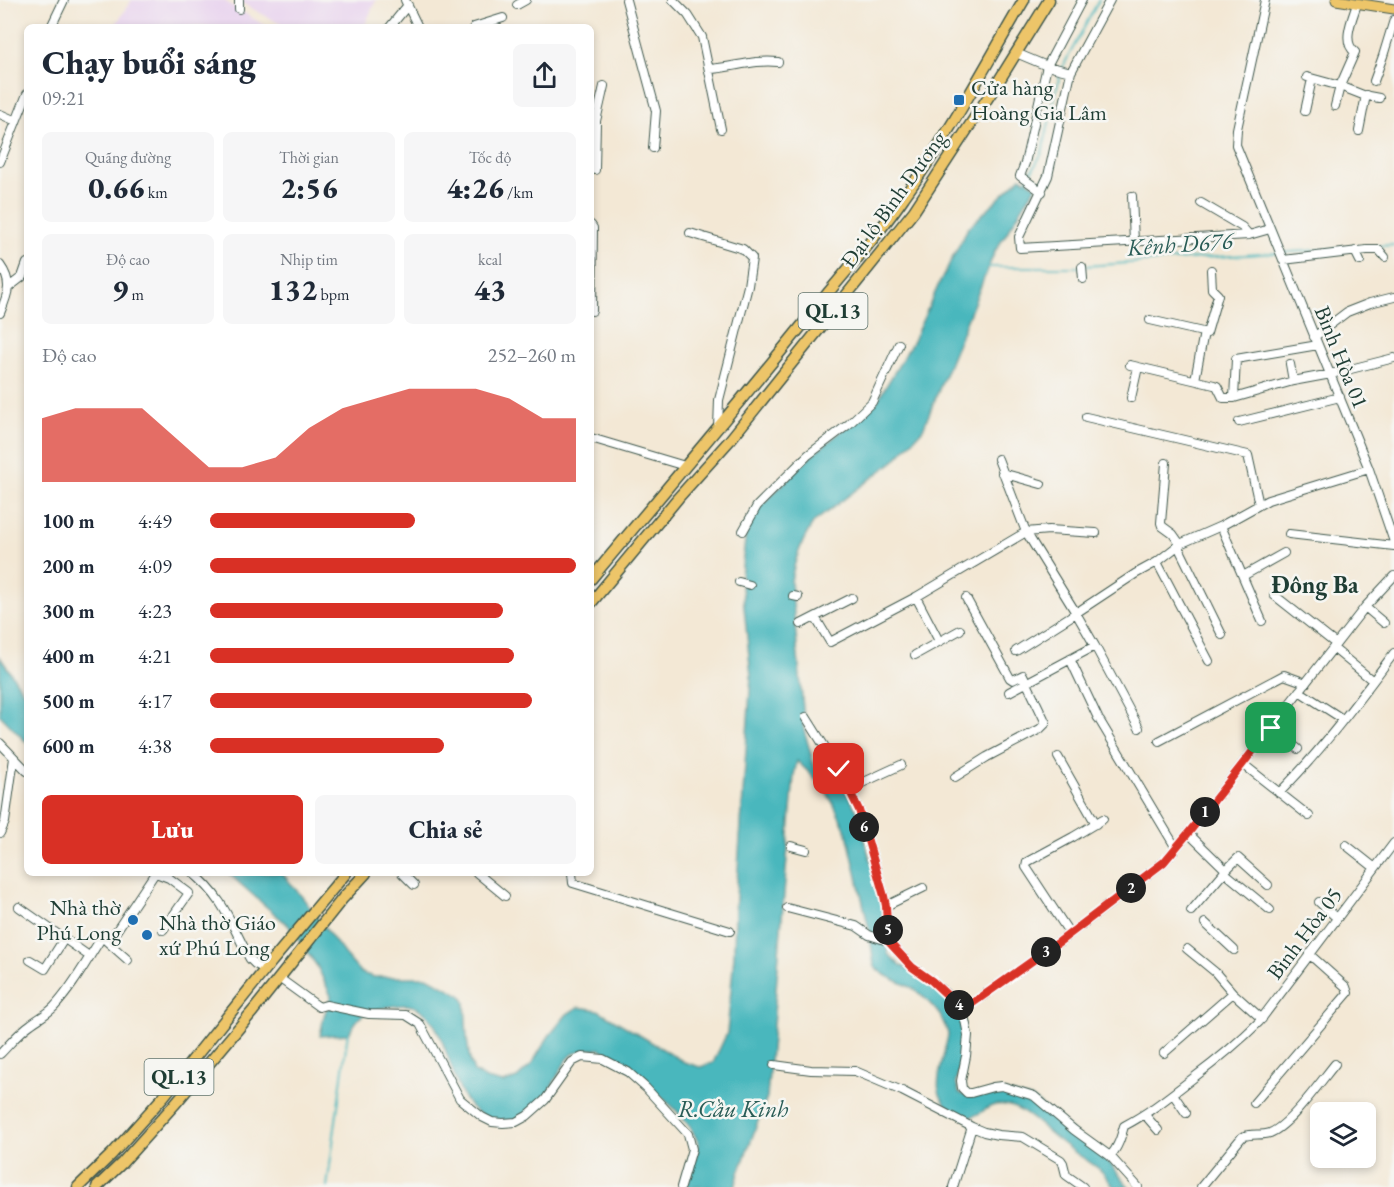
<!DOCTYPE html>
<html lang="vi">
<meta charset="utf-8">
<style>
:root{--surface:#fff;--page:#f6f6f7;--text:#1f2937;--muted:#747a83;--accent:#d93025}
body{margin:0;font-family:"EB Garamond",serif;background:var(--page);color:var(--text);height:100vh;display:flex;flex-direction:column;font-size:22px;white-space:nowrap}
*{box-sizing:border-box;margin:0}
p{font-size:20px;color:var(--muted)}
.icon{flex:none;width:33px;height:33px;fill:none;stroke:currentColor;stroke-width:2;stroke-linecap:round;stroke-linejoin:round}
.map{position:relative;flex:1;overflow:hidden}
.panel{position:absolute;left:24px;top:24px;width:570px;height:852px;display:flex;flex-direction:column;background:var(--surface);border-radius:9px;box-shadow:0 3px 9px #0003}
.panel>*{flex:none}
.buttons{position:absolute;left:1310px;top:1102px;display:grid;gap:12px}
.buttons a{display:grid;place-items:center;width:66px;height:66px;border-radius:9px;background:var(--surface);box-shadow:0 3px 9px #0003;font-size:30px}
.pin{position:absolute;display:grid;place-items:center;width:51px;height:51px;color:#fff;margin:-26px;border-radius:12px;box-shadow:0 3px 9px #0006}
.km{position:absolute;width:30px;height:30px;margin:-15px;border-radius:50%;background:#222;color:#fff;font-size:16px;line-height:30px;text-align:center}
.round{display:grid;place-items:center;flex:none;width:63px;height:63px;border-radius:9px;background:var(--page)}
.headline{display:flex;align-items:center;justify-content:space-between;height:102px;padding:0 18px}
h1{font-size:33px;font-weight:800;line-height:45px}
.stats{display:grid;grid-template-columns:repeat(3,1fr);gap:9px;height:102px;padding:6px 18px}
.stats div{display:grid;align-content:center;border-radius:9px;background:var(--page);text-align:center}
.stats b{font-size:30px;font-weight:800}
.stats small{font-size:16px;font-weight:400}
.stats p{font-size:16px}
.chart{height:168px;padding:12px 18px}
.chart p{display:flex;justify-content:space-between}
.chart svg{width:100%;height:108px;margin-top:6px;fill:var(--accent);opacity:.7}
.primary-button{display:flex;gap:12px;margin-top:auto;padding:12px 18px}
.primary-button a{flex:1;height:69px;border-radius:9px;background:var(--accent);color:#fff;font-size:24px;font-weight:800;line-height:69px;text-align:center}
.primary-button a+a{background:var(--page);color:var(--text)}
ul{padding:0 18px;list-style:none;font-size:20px}
li{display:grid;grid-template-columns:96px 72px 1fr;align-items:center;height:45px}
li i{height:15px;border-radius:8px;background:var(--accent)}
.map>svg:first-child{display:block}
.built{fill:#e8d2ee}
.water{fill:#48b7bd;stroke:#347a78;stroke-width:1.5}
.lines{fill:none;stroke-linecap:round;stroke-linejoin:round}
.stream{stroke:#48b7bd;stroke-width:2}
.minor-casing{stroke:#3f574c;stroke-width:10}
.major-casing{stroke:#3f574c;stroke-width:11}
.highway-casing{stroke:#3f574c;stroke-width:13}
.minor{stroke:#fff;stroke-width:8}
.major{stroke:#edc569;stroke-width:9}
.highway{stroke:#edc569;stroke-width:10}
.route-casing{stroke:#fff;stroke-width:12}
.route{stroke:#d93025;stroke-width:8}
.poi-dot{fill:#1f6fb2;stroke:#f6f6f2;stroke-width:2}
.labels{text-anchor:middle;stroke-width:5;stroke-linejoin:round;paint-order:stroke}
.shield{fill:#f6f6f2;stroke:#60746d;stroke-width:1.5}
.shield-label{font-size:21px;font-weight:bold;fill:#1f3d34}
.poi-label{font-size:22px;fill:#1f3d34;stroke:#f6f6f2;text-anchor:start}
.street-label{font-size:22px;fill:#1f3d34;stroke:#f6f6f2}
.water-label{font-size:24px;font-style:italic;fill:#295c56;stroke:#f6f6f2}
.neighbourhood-label{font-size:24px;font-weight:bold;fill:#1f3d34;stroke:#f6f6f2}
</style>
<div class="map">
<svg width="1394" height="1187" viewBox="0 0 1394 1187">
<rect width="100%" height="100%" fill="#f6f6f2"/>
<filter id="ink" filterUnits="userSpaceOnUse"><feTurbulence type="fractalNoise" baseFrequency=".0167" numOctaves="2"/><feDisplacementMap in="SourceGraphic" scale="12" xChannelSelector="R" yChannelSelector="G"/><feConvolveMatrix kernelMatrix="1 2 1 2 8 2 1 2 1" color-interpolation-filters="sRGB"/></filter>
<filter id="wash" filterUnits="userSpaceOnUse"><feTurbulence type="fractalNoise" baseFrequency=".008" numOctaves="4" result="noise"/><feDisplacementMap in="SourceGraphic" scale="24" xChannelSelector="R" yChannelSelector="G"/><feGaussianBlur stdDeviation="1.35" result="paint"/><feColorMatrix in="noise" values="0 0 0 0 0 0 0 0 0 0 0 0 0 0 0 0 0 1.4 0 .05"/><feComposite in="paint" operator="in"/></filter>
<g filter="url(#wash)">
<rect width="100%" height="100%" fill="#f3e8d5"/>
<path class="built" d="M132 0H223L267 27H114Z
M243 0H376L364 27H286L242 3Z"/>
<path class="water" d="M1021 177 1036 186 1008 231 995 251 923 429 894 461 814 522C802 540 794 561 791 582L804 719 803 726 816 772 823 773 835 771 857 811 883 907 888 954 900 965 915 972 937 989 955 1007 962 1017 964 1037 961 1059 956 1082 959 1093 969 1097 997 1090 1033 1099 1108 1161 1129 1187H1114C1109 1181 1105 1174 1099 1169 1088 1160 1074 1153 1062 1143 1045 1131 1026 1109 1006 1105 981 1100 979 1130 952 1110 929 1093 941 1071 945 1048 946 1044 948 1038 948 1034 947 1029 943 1022 941 1017 937 1010 920 992 912 988 900 981 882 977 874 965L869 929 847 833 833 803 823 786 797 761 794 775 767 1097 739 1173 735 1187H687L699 1143 690 1127 675 1109 638 1076 601 1049H589L573 1054 566 1061 545 1098 514 1122C497 1120 485 1120 471 1107 447 1083 447 1009 407 1005 401 1005 394 1006 388 1007 366 1011 359 1013 349 1034L320 1036 324 1016 331 996 317 966 288 925 270 910 228 873H282L303 898 345 955 361 973 374 977H427L461 995 465 1002 467 1039 470 1060 474 1072 486 1079 503 1083 517 1078 531 1065 549 1036 567 1014 578 1007 598 1010 684 1062 700 1067 713 1063 727 1033 734 956 735 912 751 676 741 577 746 531 759 508 811 456 876 403 912 343 939 284 968 228Z
M0 657 27 697V743L0 715Z"/>
<g class="lines">
<path class="stream" d="M1027 180 1042 153 1061 70 1099 0
M1378 246 1394 245
M1085 266 1348 248
M986 267H1079
M327 1187 348 1032"/>
</g>
</g>
<g filter="url(#ink)">
<g class="lines">
<g class="minor-casing">
<path id="minor" d="M239 0V9
M405 0 418 27
M626 0 656 111 653 148
M673 0 688 15 702 37 721 129
M1110 0 1071 72 1048 176 1019 237 1020 248 1249 235 1270 229
M1265 0 1237 129 1236 145 1369 469 1394 542
M1357 4C1353 17 1341 42 1355 52L1340 86 1363 95 1379 98
M517 5 526 0
M51 27 64 0
M390 27 408 5
M474 27 503 18
M1016 53 1047 66 1071 72
M709 69C732 68 754 59 778 62
M1307 77 1340 86 1335 106
M1374 81 1383 56 1394 20
M1305 111 1312 79
M0 114 16 121
M1359 131 1366 95
M0 162 27 94
M595 170 596 121 604 86
M1042 192 1020 176 1025 163 1047 66 1082 0
M1132 196 1134 242
M1201 203 1242 227 1249 235
M591 225 593 228 592 311
M690 233 743 249 752 258 748 286 719 400 718 428
M1355 251 1360 261
M1283 260 1367 250H1379L1385 257
M0 265C13 283 8 294 0 313
M1082 267 1083 279
M9 287 22 277 27 263
M1150 320 1207 333 1218 295 1212 289 1211 270
M1314 337 1347 312 1370 303 1394 297
M1290 364 1293 381
M1130 365 1214 385 1217 386 1223 398H1234L1236 359 1318 345
M1195 380 1204 332
M1131 398 1138 367
M1234 398 1293 381 1331 374 1394 358
M1086 417 1248 455 1259 505
M1239 422 1340 397
M591 438 685 466
M998 459 1026 532 1076 613 1135 574 1157 562 1180 544 1221 526 1268 500 1369 469
M1166 463 1161 523 1162 526 1173 534 1180 544
M1002 473 1041 484
M1221 526 1262 621
M743 531 757 506 808 455 849 424 872 402 899 344
M1289 534 1394 546
M1178 546 1222 635
M1157 562 1209 661
M1243 576 1284 553
M739 582 750 585
M1274 595 1336 644
M793 596 798 597
M916 597 939 641
M1365 607 1384 623
M815 617 830 642 916 597 1026 532 1049 530 1096 533
M801 624 852 598
M1095 646 1139 728
M1333 648 1373 681
M915 655 960 630
M1070 659 1098 718
M1299 691 1338 716
M1009 692 1095 646 1076 613 1016 651
M806 717 838 768 859 810 884 896 886 906 888 941 912 967 932 981 963 1010 968 1035 966 1056 961 1081 962 1088 967 1093H971L993 1087 1002 1086 1034 1096 1074 1130 1110 1156
M1100 721 1176 848
M1271 728 1298 749
M1159 741 1284 675 1306 683
M0 743 27 771
M1058 757 1096 824
M1243 764 1309 816
M955 777 987 757 1040 729 1046 723 1023 675 1013 680 1010 678 966 598
M849 789 901 765
M1279 793C1322 750 1358 701 1394 653
M0 833 5 822 14 758
M1188 833 1226 870 1191 911
M1346 845 1375 868
M791 846 806 850
M1226 870 1238 858 1268 885
M1224 872 1270 910
M156 873 169 878 189 893 163 930
M193 873C225 899 231 925 250 959L255 964 265 969
M402 873 414 885
M477 873 505 896
M572 873 573 883 730 931
M1319 902 1337 918
M886 906 923 888
M19 907 89 956
M787 908 856 926 869 935 888 941
M1205 923 1234 950
M1070 934 1026 867 1027 862 1073 837 1103 819
M108 942 117 930 155 873
M1187 949 1215 972 1233 993 1262 1019
M30 960 45 969 64 939
M279 978 319 1007 326 1005 369 1014 406 1015 420 1024 460 1099 482 1117 492 1122 503 1123 516 1122 527 1116 545 1100 572 1062 582 1057 603 1059 628 1072 646 1088 688 1134 692 1149 681 1187
M963 1010 1059 942 1128 890 1164 862 1190 831 1365 607 1394 576
M1164 1053 1233 993
M0 1054C10 1044 19 1032 31 1024 39 1018 46 1015 54 1007 73 987 87 960 102 937L128 960
M774 1065 811 1070 855 1071 902 1091 972 1127
M1173 1094 1186 1113
M1254 1103 1348 993 1346 987 1309 954
M1145 1115 1158 1130
M953 1187 972 1127 984 1132 998 1135 1023 1137 1061 1160 1063 1163 1066 1175 1083 1187
M1138 1187 1110 1156C1118 1148 1121 1137 1124 1126 1149 1113 1170 1096 1192 1079 1216 1061 1238 1043 1259 1022L1394 843
M1201 1187 1242 1137C1251 1133 1261 1136 1270 1133 1290 1125 1321 1081 1335 1064"/>
</g>
<g class="major-casing">
<path id="major" d="M1336 0 1394 9"/>
</g>
<g class="highway-casing">
<path id="highway" d="M591 579C670 484 751 390 828 293 854 262 881 231 904 197 949 135 985 66 1024 0
M591 603 678 498 730 440 914 211 1000 79 1049 0
M78 1187 112 1154 163 1097 272 961 346 873
M97 1187 122 1163 174 1105 253 1011 343 898 366 873"/>
</g>
<use href="#minor" class="minor"/>
<use href="#major" class="major"/>
<use href="#highway" class="highway"/>
</g>
</g>
<g class="lines" filter="url(#ink)">
<g class="route-casing">
<path id="route" d="M839 769 859 810 884 896 886 906 888 941 912 967 932 981 963 1010 1059 942 1164 862 1190 831 1271 728"/>
</g>
<use href="#route" class="route"/>
</g>
<g class="poi-dot">
<rect x="953" y="94" width="12" height="12" rx="3"/>
<circle cx="133" cy="920" r="6"/>
<circle cx="147" cy="935" r="6"/>
</g>
<g class="labels">
<g class="shield">
<rect x="798.5" y="293" width="69" height="36" rx="4.5"/>
<rect x="144.5" y="1059" width="69" height="36" rx="4.5"/>
</g>
<g class="shield-label">
<text x="833" y="318">QL.13</text>
<text x="179" y="1084">QL.13</text>
</g>
<g class="poi-label">
<text x="971" y="95">Cửa hàng<tspan x="971" dy="25">Hoàng Gia Lâm</tspan></text>
<text x="121" y="915" text-anchor="end">Nhà thờ<tspan x="121" dy="25">Phú Long</tspan></text>
<text x="159" y="930">Nhà thờ Giáo<tspan x="159" dy="25">xứ Phú Long</tspan></text>
</g>
<g class="street-label">
<text transform="translate(893 199) rotate(-54)" y="8">Đại lộ Bình Dương</text>
<text transform="translate(1342 357) rotate(68)" y="8">Bình Hòa 01</text>
<text transform="translate(1304 933) rotate(-53)" y="8">Bình Hòa 05</text>
</g>
<g class="water-label">
<text transform="translate(1180 244) rotate(-4)" y="8">Kênh D676</text>
<text x="733" y="1117">R.Cầu Kinh</text>
</g>
<g class="neighbourhood-label">
<text x="1315" y="593">Đông Ba</text>
</g>
</g>
</svg>
<div class="buttons">
<a><svg class="icon" aria-label="layers" viewBox="0 0 24 24"><path d="M12 4l9 5-9 5-9-5zM3 14l9 5 9-5"/></svg></a>
</div>
<div class="pin" style="left:1271px;top:728px;background:#1e9e55"><svg class="icon" aria-label="arrive" viewBox="0 0 24 24"><path d="M6 21V4h12l-3 4 3 4H6"/></svg></div>
<div class="pin" style="left:839px;top:769px;background:#d93025"><svg class="icon" aria-label="check" viewBox="0 0 24 24"><path d="M5 12l5 5 9-10"/></svg></div>
<b class="km" style="left:1205px;top:812px">1</b>
<b class="km" style="left:1131px;top:888px">2</b>
<b class="km" style="left:1046px;top:952px">3</b>
<b class="km" style="left:959px;top:1005px">4</b>
<b class="km" style="left:888px;top:930px">5</b>
<b class="km" style="left:864px;top:827px">6</b>
<section class="panel">
<div class="headline"><div><h1>Chạy buổi sáng</h1><p>09:21</p></div><a class="round"><svg class="icon" aria-label="share" viewBox="0 0 24 24"><path d="M12 15V3M7 8l5-5 5 5M5 13v7h14v-7"/></svg></a></div>
<div class="stats">
<div><p>Quãng đường</p><b>0.66<small> km</small></b></div>
<div><p>Thời gian</p><b>2:56</b></div>
<div><p>Tốc độ</p><b>4:26<small> /km</small></b></div>
</div>
<div class="stats">
<div><p>Độ cao</p><b>9<small> m</small></b></div>
<div><p>Nhịp tim</p><b>132<small> bpm</small></b></div>
<div><p>kcal</p><b>43</b></div>
</div>
<div class="chart"><p><span>Độ cao</span>252–260 m</p>
<svg viewBox="0 0 160 44" preserveAspectRatio="none"><path d="M0 44V18L10 14L20 14L30 14L40 26L50 38L60 38L70 34L80 22L90 14L100 10L110 6L120 6L130 6L140 10L150 18L160 18V44z"/></svg>
</div>
<ul>
<li><b>100 m</b>4:49<i style="width:56%"></i></li>
<li><b>200 m</b>4:09<i style="width:100%"></i></li>
<li><b>300 m</b>4:23<i style="width:80%"></i></li>
<li><b>400 m</b>4:21<i style="width:83%"></i></li>
<li><b>500 m</b>4:17<i style="width:88%"></i></li>
<li><b>600 m</b>4:38<i style="width:64%"></i></li>
</ul>
<div class="primary-button"><a>Lưu</a><a>Chia sẻ</a></div>
</section>
</div>
